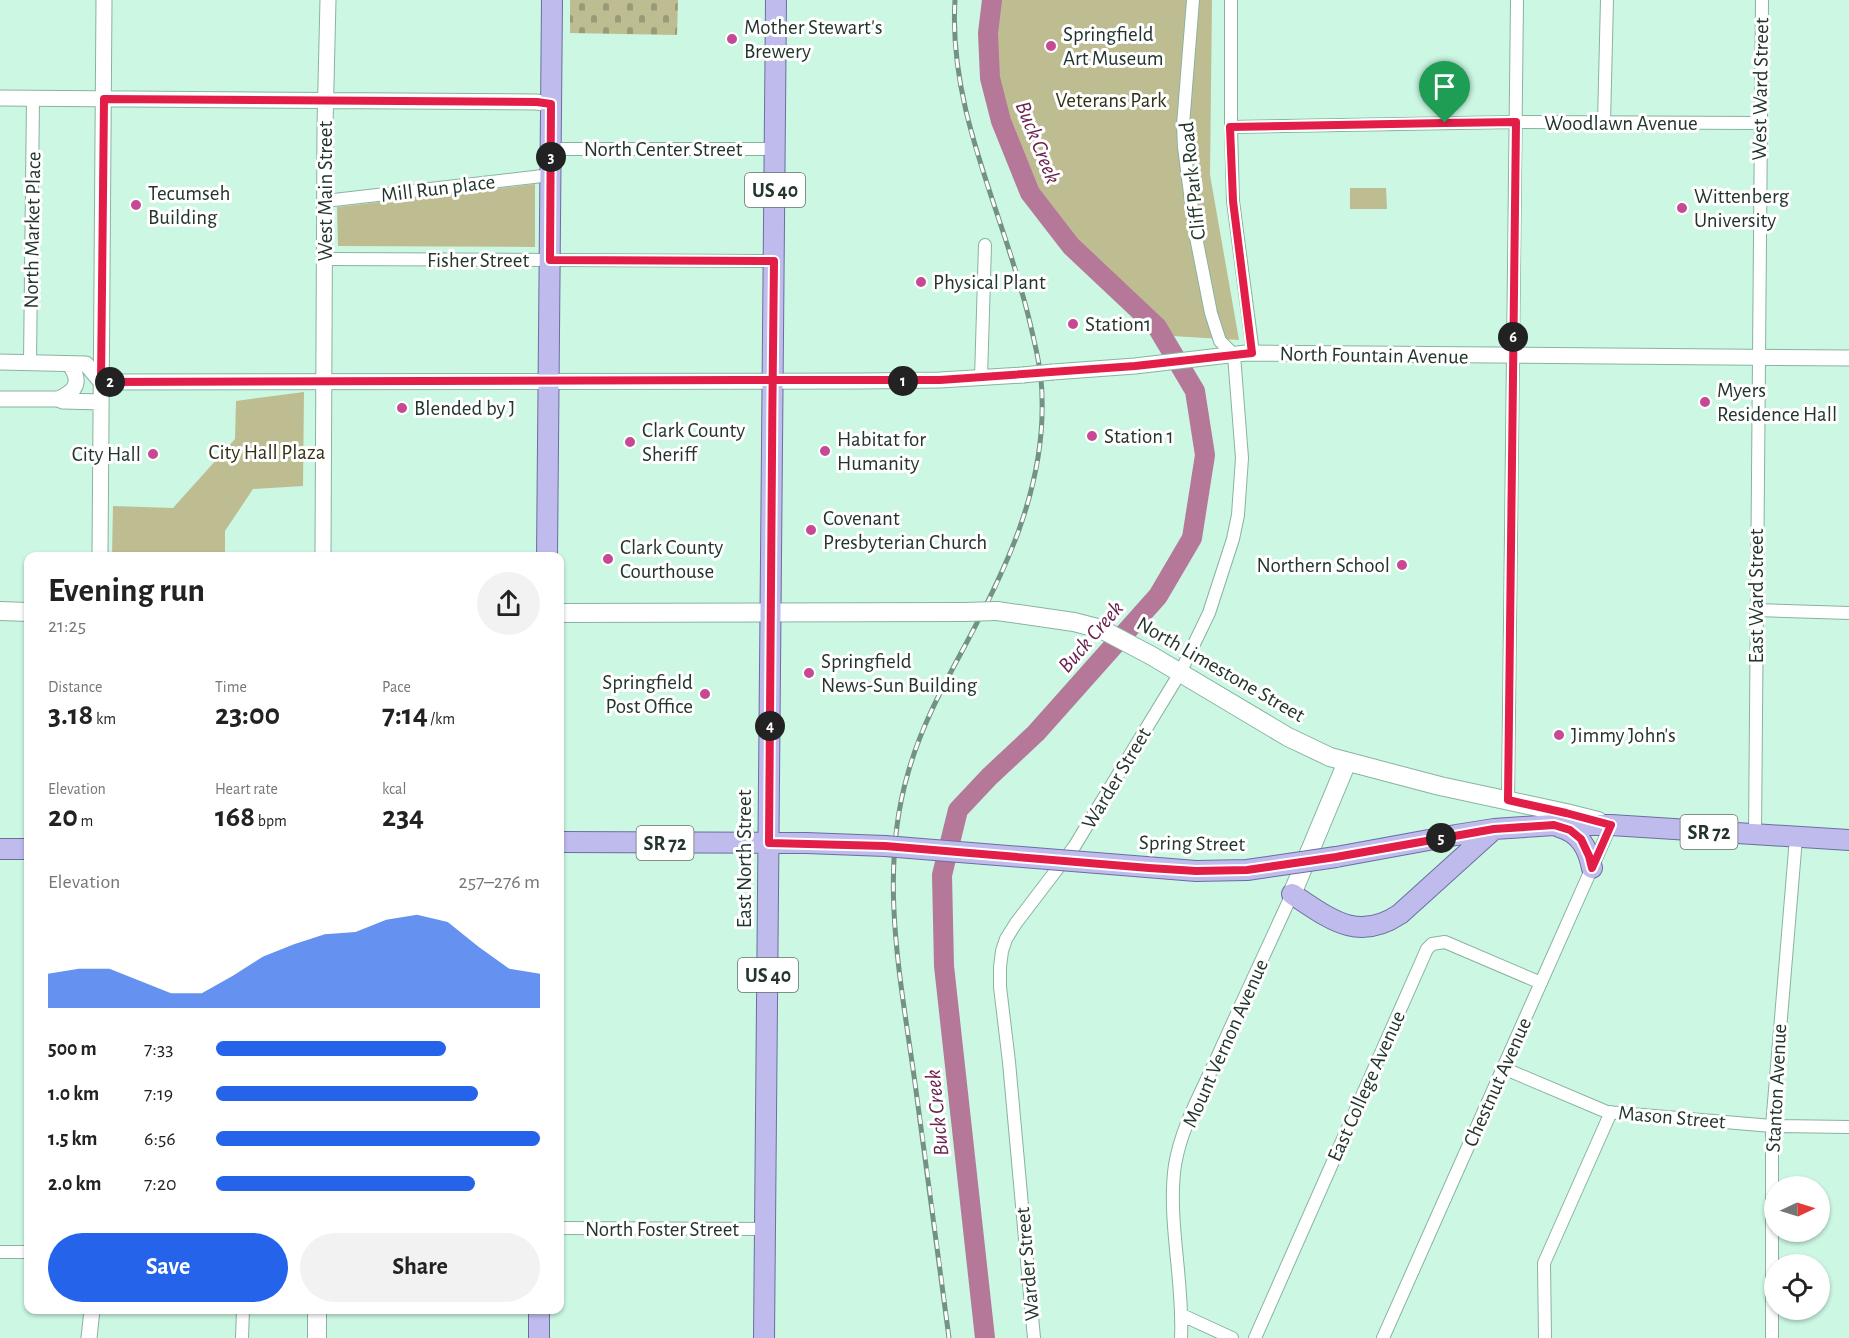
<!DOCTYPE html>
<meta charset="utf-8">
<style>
:root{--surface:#fff;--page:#f2f2f2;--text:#222;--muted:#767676;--accent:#2563eb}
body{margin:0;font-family:"Alegreya Sans",sans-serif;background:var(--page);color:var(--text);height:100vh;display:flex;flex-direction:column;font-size:22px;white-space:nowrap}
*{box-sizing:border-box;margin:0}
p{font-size:20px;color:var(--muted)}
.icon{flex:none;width:33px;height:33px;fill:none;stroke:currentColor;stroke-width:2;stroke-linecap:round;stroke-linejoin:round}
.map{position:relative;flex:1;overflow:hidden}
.details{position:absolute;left:24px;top:552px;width:540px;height:762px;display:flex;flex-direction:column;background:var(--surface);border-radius:12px;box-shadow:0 2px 4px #0004}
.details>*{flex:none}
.needle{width:39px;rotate:86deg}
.buttons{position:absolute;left:1764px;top:1176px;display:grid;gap:12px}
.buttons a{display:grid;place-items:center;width:66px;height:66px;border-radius:50%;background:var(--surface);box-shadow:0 2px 4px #0004;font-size:30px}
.pin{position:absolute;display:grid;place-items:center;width:51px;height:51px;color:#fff;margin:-62px -26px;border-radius:50% 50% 50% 0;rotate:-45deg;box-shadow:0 0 6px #0007}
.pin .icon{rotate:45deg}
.km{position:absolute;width:30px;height:30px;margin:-15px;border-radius:50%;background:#222;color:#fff;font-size:16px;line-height:30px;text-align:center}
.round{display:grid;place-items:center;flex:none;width:63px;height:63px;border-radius:32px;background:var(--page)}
.headline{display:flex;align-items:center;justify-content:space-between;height:102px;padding:0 24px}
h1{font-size:33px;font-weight:700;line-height:45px}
.figures{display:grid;grid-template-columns:repeat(3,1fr);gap:9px;height:102px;padding:6px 24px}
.figures div{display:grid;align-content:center}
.figures b{font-size:30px;font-weight:700}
.figures small{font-size:16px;font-weight:400}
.figures p{font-size:16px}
.chart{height:168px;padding:12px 24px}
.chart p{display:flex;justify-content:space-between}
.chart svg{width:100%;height:108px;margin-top:6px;fill:var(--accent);opacity:.7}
.action{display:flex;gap:12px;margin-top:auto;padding:12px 24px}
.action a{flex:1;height:69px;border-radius:36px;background:var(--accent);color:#fff;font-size:24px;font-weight:700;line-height:69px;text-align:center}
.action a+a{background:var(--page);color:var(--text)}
ul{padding:0 24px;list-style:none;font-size:20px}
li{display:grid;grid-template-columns:96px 72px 1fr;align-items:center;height:45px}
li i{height:15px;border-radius:8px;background:var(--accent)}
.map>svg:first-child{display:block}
.green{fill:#bebd92}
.cemetery{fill:url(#cemetery-stones)}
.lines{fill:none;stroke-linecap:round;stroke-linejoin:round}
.river{stroke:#b57899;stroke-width:20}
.minor-casing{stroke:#89b3a1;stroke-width:14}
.tertiary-casing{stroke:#89b3a1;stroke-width:17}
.secondary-casing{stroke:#89b3a1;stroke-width:20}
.primary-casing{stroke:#6c6ea1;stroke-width:22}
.minor{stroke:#fff;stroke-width:12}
.tertiary{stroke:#fff;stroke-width:15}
.secondary{stroke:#fff;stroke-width:18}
.primary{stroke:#bfbbec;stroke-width:20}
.rail-casing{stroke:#749284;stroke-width:5}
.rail{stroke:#fff;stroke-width:3;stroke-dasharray:9;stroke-linecap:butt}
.tertiary-bridge-casing{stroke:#89b3a1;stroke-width:17;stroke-linecap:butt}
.secondary-bridge-casing{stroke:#89b3a1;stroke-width:20;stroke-linecap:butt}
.primary-bridge-casing{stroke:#6c6ea1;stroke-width:22;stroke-linecap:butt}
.tertiary-bridge{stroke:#fff;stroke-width:15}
.secondary-bridge{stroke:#fff;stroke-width:18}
.primary-bridge{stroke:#bfbbec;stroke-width:20}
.route-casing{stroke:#fff;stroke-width:12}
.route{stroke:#e11d48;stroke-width:8}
.poi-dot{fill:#c74995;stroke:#fff;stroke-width:2}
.labels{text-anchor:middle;stroke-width:6;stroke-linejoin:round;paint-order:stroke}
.shield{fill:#fff;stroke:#65726c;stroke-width:1.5}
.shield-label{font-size:20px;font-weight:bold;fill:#23352d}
.poi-label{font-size:21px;fill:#23352d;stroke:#fff;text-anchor:start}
.street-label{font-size:21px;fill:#23352d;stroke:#fff}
.park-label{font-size:21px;fill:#333114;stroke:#fff}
.water-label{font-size:22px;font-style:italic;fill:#6a214e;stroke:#fff}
</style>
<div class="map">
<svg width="1849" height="1338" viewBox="0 0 1849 1338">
<defs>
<pattern id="cemetery-stones" width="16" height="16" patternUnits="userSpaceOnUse" patternTransform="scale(1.5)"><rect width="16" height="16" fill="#bebd92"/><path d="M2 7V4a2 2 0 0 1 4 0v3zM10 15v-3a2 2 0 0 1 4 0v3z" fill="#9a9a78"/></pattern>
</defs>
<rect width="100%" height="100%" fill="#cbf7e3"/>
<path class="green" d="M1001 0H1212L1210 175 1239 340 1172 336 1153 311 1077 239 1038 192 1006 110 997 68 998 14Z
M535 184V247L338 246 337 207Z
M1350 188H1386L1387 209H1350Z
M304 392 303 486 253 489 225 531V556H112L113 506 173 508 235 439 236 401Z"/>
<path class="cemetery" d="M570 0H678L677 35 570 33Z"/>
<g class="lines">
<path class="river" d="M985 1338 944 966 942 875 958 810 989 777 1036 733 1158 596 1192 538 1205 455 1195 391 1157 327 1071 246 1030 193 1001 121 990 78 988 33 992 0"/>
<g class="minor-casing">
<path id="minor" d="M1231 0V127L1233 201 1253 353
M1604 122 1607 0
M1231 127 1516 122 1760 123
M551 149H775
M325 201 551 175
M325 259 774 261
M30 362 33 99
M981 378 985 245
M1756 610 1849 613
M1508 800 1517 0
M1755 835 1762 0
M1503 1068 1607 1112 1772 1126 1849 1127
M560 1228 765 1229
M0 1252H28
M1182 1315 1232 1338
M242 1338 243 1310
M1034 1338 1009 1062 1000 987V967L1002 951 1006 939 1016 923 1074 847 1180 673 1209 613 1233 539 1238 515 1242 458 1234 355 1220 341 1211 313 1195 232 1184 147 1183 125 1193 0
M1181 1338C1184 1282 1167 1219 1175 1165 1181 1128 1201 1093 1216 1060 1241 1004 1267 949 1292 894
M1255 1338 1427 949 1432 944 1445 942 1541 983
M1383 1338 1611 825
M1545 1338 1544 1263 1611 1112
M1772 1338V1126L1796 838"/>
</g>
<g class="tertiary-casing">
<path id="tertiary" d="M0 98 536 102 551 104
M0 362 86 364 101 382
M1053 372 1135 366 1246 353 1849 358
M101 382 863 381 940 380 1023 375
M0 399H58L63 401 101 402
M58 399C77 391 82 381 69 364
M100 556 104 0
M323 556 325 126 328 0
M89 1338 92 1310"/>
</g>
<g class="secondary-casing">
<path id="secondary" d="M0 611 28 612
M997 611 1074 622 1101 629 1152 656 1288 737 1330 757 1440 786 1566 813 1598 821
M560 613 964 612
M1292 894 1347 762
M317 1338V1310"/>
</g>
<g class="primary-casing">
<path id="primary" d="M547 556 552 0
M1559 827C1580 833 1588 848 1592 868
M560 842 806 843 885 846
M0 849H28
M1336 857 1456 835 1494 829 1554 825H1611L1849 840
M1292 894C1329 918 1357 943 1400 914L1494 829
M539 1338V1310
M764 1338 776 0"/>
</g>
<use href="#minor" class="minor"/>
<use href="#tertiary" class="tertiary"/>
<use href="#secondary" class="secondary"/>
<use href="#primary" class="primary"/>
<g class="rail-casing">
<path id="rail" d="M949 1338C938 1253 927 1168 915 1083 901 981 878 875 908 773 920 730 940 692 961 653 1004 574 1045 490 1042 398 1042 373 1036 348 1030 323 1005 215 948 113 955 0"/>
</g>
<use href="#rail" class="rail"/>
<g class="tertiary-bridge-casing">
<path id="tertiary-bridge" d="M1023 375 1053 372"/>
</g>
<g class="secondary-bridge-casing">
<path id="secondary-bridge" d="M964 612 997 611"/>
</g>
<g class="primary-bridge-casing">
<path id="primary-bridge" d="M885 846 1196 871 1247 870 1336 857"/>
</g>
<use href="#tertiary-bridge" class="tertiary-bridge"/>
<use href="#secondary-bridge" class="secondary-bridge"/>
<use href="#primary-bridge" class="primary-bridge"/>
</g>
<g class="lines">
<g class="route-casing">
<path id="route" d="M1445 123 1230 127 1233 201 1252 353 1135 366 940 380H740L101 382 104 99 537 102 551 104 550 260 774 261C772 455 769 649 769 843L885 846 1149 868 1196 871 1247 870 1336 857 1494 829 1554 825 1570 830 1581 839 1589 856 1592 868 1611 825 1566 813 1508 800 1516 122 1445 123"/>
</g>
<use href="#route" class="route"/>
</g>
<g class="poi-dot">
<circle cx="732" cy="39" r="6"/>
<circle cx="1051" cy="46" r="6"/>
<circle cx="136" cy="205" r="6"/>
<circle cx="1682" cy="208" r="6"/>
<circle cx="921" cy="282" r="6"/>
<circle cx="1073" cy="324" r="6"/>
<circle cx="1705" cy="402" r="6"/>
<circle cx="402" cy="408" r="6"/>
<circle cx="1092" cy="436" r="6"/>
<circle cx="630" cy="442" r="6"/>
<circle cx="825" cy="451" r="6"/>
<circle cx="153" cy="454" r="6"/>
<circle cx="811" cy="530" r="6"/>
<circle cx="608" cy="559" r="6"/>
<circle cx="1402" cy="565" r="6"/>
<circle cx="809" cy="673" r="6"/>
<circle cx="705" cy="694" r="6"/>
<circle cx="1559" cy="735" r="6"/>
</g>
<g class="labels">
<g class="shield">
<rect x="745" y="173" width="60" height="34" rx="4.5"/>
<rect x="1680.5" y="815" width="57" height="34" rx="4.5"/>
<rect x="636.5" y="826" width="57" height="34" rx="4.5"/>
<rect x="738" y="958" width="60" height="34" rx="4.5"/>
</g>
<g class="shield-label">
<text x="775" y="197">US 40</text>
<text x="1709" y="839">SR 72</text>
<text x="665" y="850">SR 72</text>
<text x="768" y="982">US 40</text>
</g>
<g class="poi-label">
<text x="744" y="34">Mother Stewart's<tspan x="744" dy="24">Brewery</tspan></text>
<text x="1063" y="41">Springfield<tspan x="1063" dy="24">Art Museum</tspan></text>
<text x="148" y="200">Tecumseh<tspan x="148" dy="24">Building</tspan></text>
<text x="1694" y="203">Wittenberg<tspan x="1694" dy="24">University</tspan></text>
<text x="933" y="289">Physical Plant</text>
<text x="1085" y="331">Station1</text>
<text x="1717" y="397">Myers<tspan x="1717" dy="24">Residence Hall</tspan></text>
<text x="414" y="415">Blended by J</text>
<text x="642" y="437">Clark County<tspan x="642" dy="24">Sheriff</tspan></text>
<text x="1104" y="443">Station 1</text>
<text x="837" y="446">Habitat for<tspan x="837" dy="24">Humanity</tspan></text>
<text x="141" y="461" text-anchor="end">City Hall</text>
<text x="823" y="525">Covenant<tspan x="823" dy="24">Presbyterian Church</tspan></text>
<text x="620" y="554">Clark County<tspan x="620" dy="24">Courthouse</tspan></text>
<text x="1390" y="572" text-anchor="end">Northern School</text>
<text x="821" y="668">Springfield<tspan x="821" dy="24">News-Sun Building</tspan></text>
<text x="693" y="689" text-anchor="end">Springfield<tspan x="693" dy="24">Post Office</tspan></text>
<text x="1571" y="742">Jimmy John's</text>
</g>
<g class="street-label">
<text transform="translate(1760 89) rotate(-89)" y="7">West Ward Street</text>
<text x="1621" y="130">Woodlawn Avenue</text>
<text x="663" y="156">North Center Street</text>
<text transform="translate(1192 181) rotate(-96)" y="7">Cliff Park Road</text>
<text transform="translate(438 188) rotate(-7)" y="7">Mill Run place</text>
<text transform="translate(325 191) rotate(-90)" y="7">West Main Street</text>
<text transform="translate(32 230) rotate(-89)" y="7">North Market Place</text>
<text x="478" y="267">Fisher Street</text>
<text transform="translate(1374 355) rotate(1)" y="7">North Fountain Avenue</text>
<text transform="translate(1756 596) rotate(-90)" y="7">East Ward Street</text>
<text transform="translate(1221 669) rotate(30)" y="7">North Limestone Street</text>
<text transform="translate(1116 778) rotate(-59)" y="7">Warder Street</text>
<text transform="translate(1192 843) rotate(1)" y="7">Spring Street</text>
<text transform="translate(744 859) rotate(-90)" y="7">East North Street</text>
<text transform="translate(1225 1043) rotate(-66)" y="7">Mount Vernon Avenue</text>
<text transform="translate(1497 1082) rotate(-66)" y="7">Chestnut Avenue</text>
<text transform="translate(1366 1086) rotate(-66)" y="7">East College Avenue</text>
<text transform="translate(1776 1088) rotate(-87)" y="7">Stanton Avenue</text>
<text transform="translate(1672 1117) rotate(5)" y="7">Mason Street</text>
<text x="662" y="1236">North Foster Street</text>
<text transform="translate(1027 1264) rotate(-95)" y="7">Warder Street</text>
</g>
<g class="park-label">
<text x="1111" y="107">Veterans Park</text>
<text x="267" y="459">City Hall Plaza</text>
</g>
<g class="water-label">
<text transform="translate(1039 142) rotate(68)" y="8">Buck Creek</text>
<text transform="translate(1090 636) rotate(-49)" y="8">Buck Creek</text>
<text transform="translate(936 1113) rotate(-96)" y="8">Buck Creek</text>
</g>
</g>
</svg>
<div class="buttons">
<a><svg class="needle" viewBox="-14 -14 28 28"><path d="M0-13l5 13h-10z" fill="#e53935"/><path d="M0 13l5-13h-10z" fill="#767676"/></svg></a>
<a><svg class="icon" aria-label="locate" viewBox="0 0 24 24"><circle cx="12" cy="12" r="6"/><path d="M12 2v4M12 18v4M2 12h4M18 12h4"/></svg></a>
</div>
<div class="pin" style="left:1445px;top:123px;background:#1e9e55"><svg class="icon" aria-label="arrive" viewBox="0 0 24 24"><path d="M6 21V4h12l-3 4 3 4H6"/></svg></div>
<b class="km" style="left:903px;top:381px">1</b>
<b class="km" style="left:110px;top:382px">2</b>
<b class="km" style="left:551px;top:157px">3</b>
<b class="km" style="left:770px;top:726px">4</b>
<b class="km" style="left:1441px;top:838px">5</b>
<b class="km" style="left:1513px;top:337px">6</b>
<section class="details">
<div class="headline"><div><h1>Evening run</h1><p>21:25</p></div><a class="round"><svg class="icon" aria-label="share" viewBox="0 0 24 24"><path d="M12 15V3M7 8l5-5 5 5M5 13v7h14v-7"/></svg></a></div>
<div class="figures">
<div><p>Distance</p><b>3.18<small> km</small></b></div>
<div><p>Time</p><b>23:00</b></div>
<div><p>Pace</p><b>7:14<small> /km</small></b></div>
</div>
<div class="figures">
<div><p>Elevation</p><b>20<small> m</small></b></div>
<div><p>Heart rate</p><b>168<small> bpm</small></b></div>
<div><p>kcal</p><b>234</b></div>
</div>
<div class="chart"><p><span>Elevation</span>257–276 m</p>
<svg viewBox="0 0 160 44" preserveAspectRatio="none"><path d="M0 44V30L10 28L20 28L30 33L40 38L50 38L60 31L70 23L80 18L90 14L100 13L110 8L120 6L130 9L140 19L150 28L160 30V44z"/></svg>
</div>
<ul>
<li><b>500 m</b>7:33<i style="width:71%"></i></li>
<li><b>1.0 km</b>7:19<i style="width:81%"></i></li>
<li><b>1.5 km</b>6:56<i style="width:100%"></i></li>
<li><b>2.0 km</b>7:20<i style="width:80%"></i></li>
</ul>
<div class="action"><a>Save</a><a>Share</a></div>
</section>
</div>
